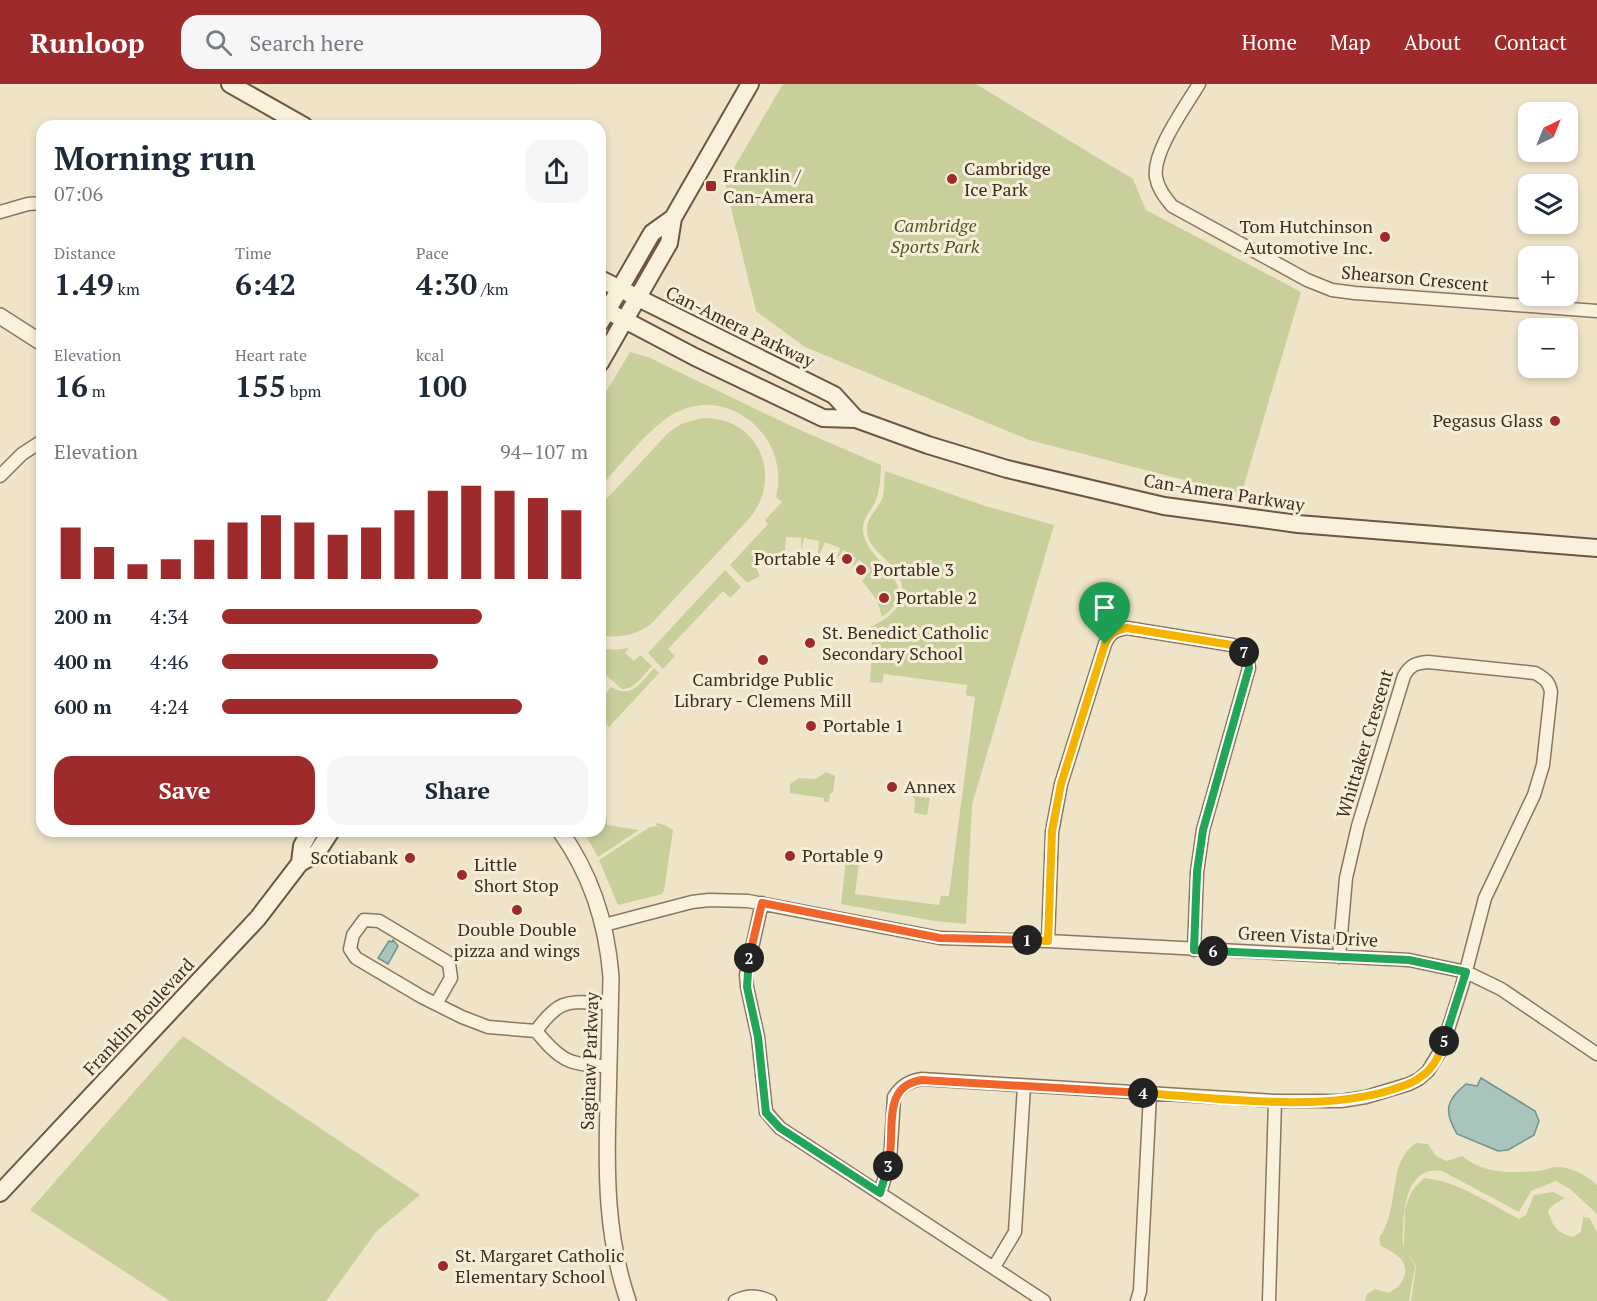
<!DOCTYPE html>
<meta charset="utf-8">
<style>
:root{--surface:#fff;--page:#f6f6f7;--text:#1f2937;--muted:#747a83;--accent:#9e2a2b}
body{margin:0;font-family:"PT Serif",serif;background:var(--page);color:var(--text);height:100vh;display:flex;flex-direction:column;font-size:22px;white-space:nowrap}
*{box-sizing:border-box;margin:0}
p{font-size:20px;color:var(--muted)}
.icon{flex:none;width:33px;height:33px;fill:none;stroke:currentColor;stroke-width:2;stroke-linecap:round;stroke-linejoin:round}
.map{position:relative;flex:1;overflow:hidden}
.drawer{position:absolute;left:36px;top:36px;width:570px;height:717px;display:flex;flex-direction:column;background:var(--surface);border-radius:18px;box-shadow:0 3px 9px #0003}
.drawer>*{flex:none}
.needle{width:39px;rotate:43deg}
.fabs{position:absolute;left:1518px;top:18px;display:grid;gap:12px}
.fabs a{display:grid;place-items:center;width:60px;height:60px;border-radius:12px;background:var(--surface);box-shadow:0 3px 9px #0003;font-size:30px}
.pin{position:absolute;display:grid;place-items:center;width:51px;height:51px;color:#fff;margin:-62px -26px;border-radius:50% 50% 50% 0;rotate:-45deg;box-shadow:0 0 6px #0007}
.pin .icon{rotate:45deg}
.km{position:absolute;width:30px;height:30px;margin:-15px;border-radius:50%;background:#222;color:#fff;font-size:16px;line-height:30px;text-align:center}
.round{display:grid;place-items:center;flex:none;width:63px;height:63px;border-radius:18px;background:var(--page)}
.headline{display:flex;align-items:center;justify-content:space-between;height:102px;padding:0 18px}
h1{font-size:33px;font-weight:600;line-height:45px}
.stats{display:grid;grid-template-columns:repeat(3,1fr);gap:9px;height:102px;padding:6px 18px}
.stats div{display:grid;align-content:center}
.stats b{font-size:30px;font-weight:600}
.stats small{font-size:16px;font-weight:400}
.stats p{font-size:16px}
.chart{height:168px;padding:12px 18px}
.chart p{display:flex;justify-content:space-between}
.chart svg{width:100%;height:108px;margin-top:6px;stroke:var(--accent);stroke-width:6}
.cta{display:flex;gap:12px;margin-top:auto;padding:12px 18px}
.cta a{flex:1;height:69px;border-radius:18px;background:var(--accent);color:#fff;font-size:24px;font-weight:600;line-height:69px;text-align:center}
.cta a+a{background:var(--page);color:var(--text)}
ul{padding:0 18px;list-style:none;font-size:20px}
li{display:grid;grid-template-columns:96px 72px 1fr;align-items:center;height:45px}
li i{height:15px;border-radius:8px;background:var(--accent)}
header{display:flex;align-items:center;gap:36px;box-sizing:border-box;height:84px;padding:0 30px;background:var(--accent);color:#fff}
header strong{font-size:28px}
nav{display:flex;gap:33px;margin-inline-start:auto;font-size:21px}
.search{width:420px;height:54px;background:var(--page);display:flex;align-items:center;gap:15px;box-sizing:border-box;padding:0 21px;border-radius:18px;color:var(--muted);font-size:22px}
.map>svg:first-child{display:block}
.green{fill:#c9cf9b}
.water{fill:#a9c4bc;stroke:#6f938a;stroke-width:1.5}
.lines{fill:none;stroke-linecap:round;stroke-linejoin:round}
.minor-casing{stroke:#8d765c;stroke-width:15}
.tertiary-casing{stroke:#8d765c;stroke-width:18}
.secondary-casing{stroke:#6f573f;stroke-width:20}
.minor{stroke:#faf1dc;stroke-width:12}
.tertiary{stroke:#faf1dc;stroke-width:15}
.secondary{stroke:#faf1dc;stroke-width:16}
.split-1-casing{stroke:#fff;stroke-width:12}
.split-2-casing{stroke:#fff;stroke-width:12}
.split-3-casing{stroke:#fff;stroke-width:12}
.split-4-casing{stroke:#fff;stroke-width:12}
.split-5-casing{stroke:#fff;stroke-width:12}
.split-6-casing{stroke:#fff;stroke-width:12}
.split-7-casing{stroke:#fff;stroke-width:12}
.split-8-casing{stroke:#fff;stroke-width:12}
.split-1{stroke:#f5b400;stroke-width:8}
.split-2{stroke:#f0652b;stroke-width:8}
.split-3{stroke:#22a559;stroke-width:8}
.split-4{stroke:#f0652b;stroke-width:8}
.split-5{stroke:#f5b400;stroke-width:8}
.split-6{stroke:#22a559;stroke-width:8}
.split-7{stroke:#22a559;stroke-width:8}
.split-8{stroke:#f5b400;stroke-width:8}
.poi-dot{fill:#9e2a2b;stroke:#f7eed8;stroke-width:2}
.labels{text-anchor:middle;stroke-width:6;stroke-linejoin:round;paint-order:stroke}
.poi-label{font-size:18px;fill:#3d2e20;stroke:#f7eed8;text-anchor:start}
.park-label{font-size:18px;font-style:italic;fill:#4d5a26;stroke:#f7eed8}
.street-label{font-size:18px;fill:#3d2e20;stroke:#f7eed8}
</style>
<header>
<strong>Runloop</strong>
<div class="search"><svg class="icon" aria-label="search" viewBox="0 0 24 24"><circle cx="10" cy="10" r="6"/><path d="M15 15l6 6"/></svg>Search here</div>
<nav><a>Home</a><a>Map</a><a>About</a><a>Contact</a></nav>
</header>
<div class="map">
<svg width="1597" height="1217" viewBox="0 0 1597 1217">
<rect width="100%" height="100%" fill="#f0e4c8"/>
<path class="green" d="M783 0H976L1133 95 1146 126 1301 208 1242 408 1227 407 1029 356 805 263 756 227 725 99Z
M630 268 648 273 791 342 881 381C881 390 880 404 877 413 873 427 859 435 864 452 871 480 926 503 882 533L877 516 862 497 871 486 859 476 851 485 856 474 843 466 836 477 840 464 825 458 820 470 818 469 819 457 804 454 801 466V454L786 453 785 468 804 476C788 475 771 475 756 483L760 492 747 499 730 481 768 440 765 436 782 418 776 413C791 354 730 300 675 329 648 344 621 381 600 403V318Z
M702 334C759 332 785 394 748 436L651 540C636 551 619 555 600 551V422L668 349 681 340Z
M885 387 985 422 1054 441 972 721 966 840 935 837 841 820 846 777 859 779 855 810 939 821 941 812H949L975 613 966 611 967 601 884 590 882 599 870 598 872 563 870 543C897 531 915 510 892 482 883 472 869 463 867 449 865 434 877 427 882 415 885 407 884 396 885 387Z
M725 486 741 503 730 514 723 507 668 565 675 572 663 585 648 569Z
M600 564 613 566 629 564 625 569 634 577 640 571 652 582C644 590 635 606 622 605L600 586Z
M654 584 659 589 609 643 600 633V612L605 611 611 603C633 615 640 599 654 584Z
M826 688 835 692 833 708 830 710 829 718H824V714L790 709V700L799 694 816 695Z
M913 712 930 714 927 731 914 729 915 716Z
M600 731 607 733V741L639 746 598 773 583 747H600Z
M656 739 665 741 673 746 664 807 662 810 618 821 599 776 650 743 656 742 664 746 656 741Z
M183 952 420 1111 376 1148 326 1217H170L30 1126Z
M1416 1059 1428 1060 1436 1072 1447 1077 1462 1072C1484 1090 1510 1089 1537 1087 1543 1087 1549 1084 1555 1083 1571 1082 1586 1091 1597 1101V1130L1570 1105 1556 1097 1531 1107 1519 1128 1442 1087C1403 1080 1403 1134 1403 1160L1404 1162 1405 1125 1411 1108 1424 1094C1458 1097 1490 1120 1519 1135L1526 1131 1534 1111 1553 1108 1565 1114 1556 1119 1548 1126C1552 1142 1557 1149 1573 1153L1581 1148 1583 1133 1590 1134 1597 1149V1217H1411L1416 1183 1405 1164 1415 1183 1409 1217H1365L1367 1210 1375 1205 1389 1209C1393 1206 1399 1203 1401 1199 1414 1180 1396 1169 1381 1162L1379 1154C1401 1125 1386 1078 1416 1059Z"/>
<path class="water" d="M393 856 398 862 388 880 378 874 389 857 392 858Z
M1481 994 1535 1027 1539 1037 1534 1051 1508 1066 1498 1067 1457 1050C1444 1027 1445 1017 1466 1000L1477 1002Z"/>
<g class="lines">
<g class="minor-casing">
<path id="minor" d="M1199 0C1186 22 1152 68 1156 93 1158 105 1165 113 1172 122L1307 196 1332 206 1355 209 1597 227
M0 128 28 120 42 119
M0 392 22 370 42 357
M762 819 746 891 747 903 758 953 766 1028 780 1044 797 1055 1044 1217
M604 841 692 818 709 816 748 817 940 854 1048 857 1409 876 1466 888 1501 905 1597 970
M1048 857 1052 748 1061 700 1105 560C1110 549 1115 546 1127 544L1232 561C1242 567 1248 571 1249 584L1203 746 1197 788 1194 866
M436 920 451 894 449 879 379 837 364 836 353 851 350 865 356 874 422 913 462 933 488 943 536 947C560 976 569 982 609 982
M536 947C562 911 570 919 611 919
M880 1109 890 1077 894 1013C901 1002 909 997 922 995L1275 1017H1341L1366 1013 1409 1000 1419 995 1428 987 1442 964 1462 902 1485 814 1534 711 1543 681 1551 608C1549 597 1544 594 1535 589L1428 578C1416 579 1410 581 1404 592L1358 742 1346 794 1339 873
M994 1183 1015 1148 1024 1002
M735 1217C748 1211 757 1211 770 1217
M1137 1217 1140 1207 1150 1010
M1269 1217 1275 1017"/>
</g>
<g class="tertiary-casing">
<path id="tertiary" d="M0 232 42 259
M560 747C591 790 607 841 611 893 610 936 609 979 608 1022 606 1090 606 1152 628 1217"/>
</g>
<g class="secondary-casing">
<path id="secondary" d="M230 0 304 42
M600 195 834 311 856 335
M600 223 695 273 823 334 856 335 928 361 1007 385 1164 422 1298 440 1597 464
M600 239 652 149 673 134
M600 279 669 159 673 134 750 0
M300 779 316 770 331 747
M0 1109 258 834 300 779 302 762 310 747"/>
</g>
<use href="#minor" class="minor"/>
<use href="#tertiary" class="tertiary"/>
<use href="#secondary" class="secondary"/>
</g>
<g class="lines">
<g class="split-1-casing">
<path id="split-1" d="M1027 856 1048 857 1052 747 1061 700 1105 560"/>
</g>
<g class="split-2-casing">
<path id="split-2" d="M749 874 762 819 940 854 1027 856"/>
</g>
<g class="split-3-casing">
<path id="split-3" d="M749 874 747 903 758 953 766 1029 780 1044 880 1109 888 1082"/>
</g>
<g class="split-4-casing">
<path id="split-4" d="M888 1082C897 1050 879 1002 922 996L1143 1009"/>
</g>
<g class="split-5-casing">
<path id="split-5" d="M1143 1009C1219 1014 1322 1029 1394 1005 1402 1002 1412 1000 1419 994 1432 986 1440 971 1444 957"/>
</g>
<g class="split-6-casing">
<path id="split-6" d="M1213 867 1409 876 1466 888 1444 957"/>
</g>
<g class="split-7-casing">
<path id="split-7" d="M1213 867 1194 866 1197 788 1203 746 1249 584 1248 575 1244 568"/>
</g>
<g class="split-8-casing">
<path id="split-8" d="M1105 560C1110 549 1115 546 1127 544L1232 561 1244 568"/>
</g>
<use href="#split-1" class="split-1"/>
<use href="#split-2" class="split-2"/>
<use href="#split-3" class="split-3"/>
<use href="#split-4" class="split-4"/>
<use href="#split-5" class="split-5"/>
<use href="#split-6" class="split-6"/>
<use href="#split-7" class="split-7"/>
<use href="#split-8" class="split-8"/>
</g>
<g class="poi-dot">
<circle cx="952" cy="95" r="6"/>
<rect x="705" y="96" width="12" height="12" rx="3"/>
<circle cx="1385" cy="153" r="6"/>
<circle cx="1555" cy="337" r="6"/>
<circle cx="847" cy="475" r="6"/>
<circle cx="861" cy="486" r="6"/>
<circle cx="884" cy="514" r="6"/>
<circle cx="810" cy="559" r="6"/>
<circle cx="763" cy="576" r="6"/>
<circle cx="811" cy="642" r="6"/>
<circle cx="892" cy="703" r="6"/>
<circle cx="790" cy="772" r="6"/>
<circle cx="410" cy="774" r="6"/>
<circle cx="462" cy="791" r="6"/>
<circle cx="517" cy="826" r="6"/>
<circle cx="443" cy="1182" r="6"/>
</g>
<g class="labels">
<g class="poi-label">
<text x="964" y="91">Cambridge<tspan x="964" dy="21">Ice Park</tspan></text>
<text x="723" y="98">Franklin /<tspan x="723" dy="21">Can-Amera</tspan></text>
<text x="1373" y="149" text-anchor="end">Tom Hutchinson<tspan x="1373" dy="21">Automotive Inc.</tspan></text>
<text x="1543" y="343" text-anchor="end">Pegasus Glass</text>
<text x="835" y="481" text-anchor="end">Portable 4</text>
<text x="873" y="492">Portable 3</text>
<text x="896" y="520">Portable 2</text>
<text x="822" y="555">St. Benedict Catholic<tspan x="822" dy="21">Secondary School</tspan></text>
<text x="763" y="602" text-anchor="middle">Cambridge Public<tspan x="763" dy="21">Library - Clemens Mill</tspan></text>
<text x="823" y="648">Portable 1</text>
<text x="904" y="709">Annex</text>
<text x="802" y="778">Portable 9</text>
<text x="398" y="780" text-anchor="end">Scotiabank</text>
<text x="474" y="787">Little<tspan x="474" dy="21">Short Stop</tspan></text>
<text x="517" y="852" text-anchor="middle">Double Double<tspan x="517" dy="21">pizza and wings</tspan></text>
<text x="455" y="1178">St. Margaret Catholic<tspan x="455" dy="21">Elementary School</tspan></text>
</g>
<g class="park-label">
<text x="935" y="148">Cambridge<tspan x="935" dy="21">Sports Park</tspan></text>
</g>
<g class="street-label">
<text transform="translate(1415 195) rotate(5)" y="6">Shearson Crescent</text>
<text transform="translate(740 243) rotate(26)" y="6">Can-Amera Parkway</text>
<text transform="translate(1224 409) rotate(9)" y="6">Can-Amera Parkway</text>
<text transform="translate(1365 660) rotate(-73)" y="6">Whittaker Crescent</text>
<text transform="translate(1308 853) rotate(3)" y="6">Green Vista Drive</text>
<text transform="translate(139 933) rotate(-47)" y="6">Franklin Boulevard</text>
<text transform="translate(590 977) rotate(-88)" y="6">Saginaw Parkway</text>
</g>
</g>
</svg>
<div class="fabs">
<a><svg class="needle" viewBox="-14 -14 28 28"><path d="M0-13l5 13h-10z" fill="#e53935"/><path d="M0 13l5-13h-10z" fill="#747a83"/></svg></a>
<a><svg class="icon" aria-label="layers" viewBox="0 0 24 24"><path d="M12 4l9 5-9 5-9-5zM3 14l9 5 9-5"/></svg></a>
<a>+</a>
<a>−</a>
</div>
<div class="pin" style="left:1105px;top:560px;background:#1e9e55"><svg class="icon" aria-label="arrive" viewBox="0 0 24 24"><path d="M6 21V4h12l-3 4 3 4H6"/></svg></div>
<b class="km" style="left:1027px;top:856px">1</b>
<b class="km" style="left:749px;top:874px">2</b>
<b class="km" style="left:888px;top:1082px">3</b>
<b class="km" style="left:1143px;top:1009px">4</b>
<b class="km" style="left:1444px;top:957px">5</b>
<b class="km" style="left:1213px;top:867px">6</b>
<b class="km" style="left:1244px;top:568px">7</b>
<section class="drawer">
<div class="headline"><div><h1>Morning run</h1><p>07:06</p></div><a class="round"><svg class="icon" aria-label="share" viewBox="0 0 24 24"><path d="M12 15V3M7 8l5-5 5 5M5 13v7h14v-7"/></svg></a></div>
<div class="stats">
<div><p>Distance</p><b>1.49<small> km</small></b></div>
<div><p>Time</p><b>6:42</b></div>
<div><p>Pace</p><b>4:30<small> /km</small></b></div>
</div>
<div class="stats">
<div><p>Elevation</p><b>16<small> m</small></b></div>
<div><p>Heart rate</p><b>155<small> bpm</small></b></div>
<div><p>kcal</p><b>100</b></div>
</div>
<div class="chart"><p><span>Elevation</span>94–107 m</p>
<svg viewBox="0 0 160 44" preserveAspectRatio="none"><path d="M5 44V23M15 44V31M25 44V38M35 44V36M45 44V28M55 44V21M65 44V18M75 44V21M85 44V26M95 44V23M105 44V16M115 44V8M125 44V6M135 44V8M145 44V11M155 44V16"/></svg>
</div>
<ul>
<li><b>200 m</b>4:34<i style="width:71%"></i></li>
<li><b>400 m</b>4:46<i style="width:59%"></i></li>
<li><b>600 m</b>4:24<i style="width:82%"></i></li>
</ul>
<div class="cta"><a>Save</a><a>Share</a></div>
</section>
</div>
